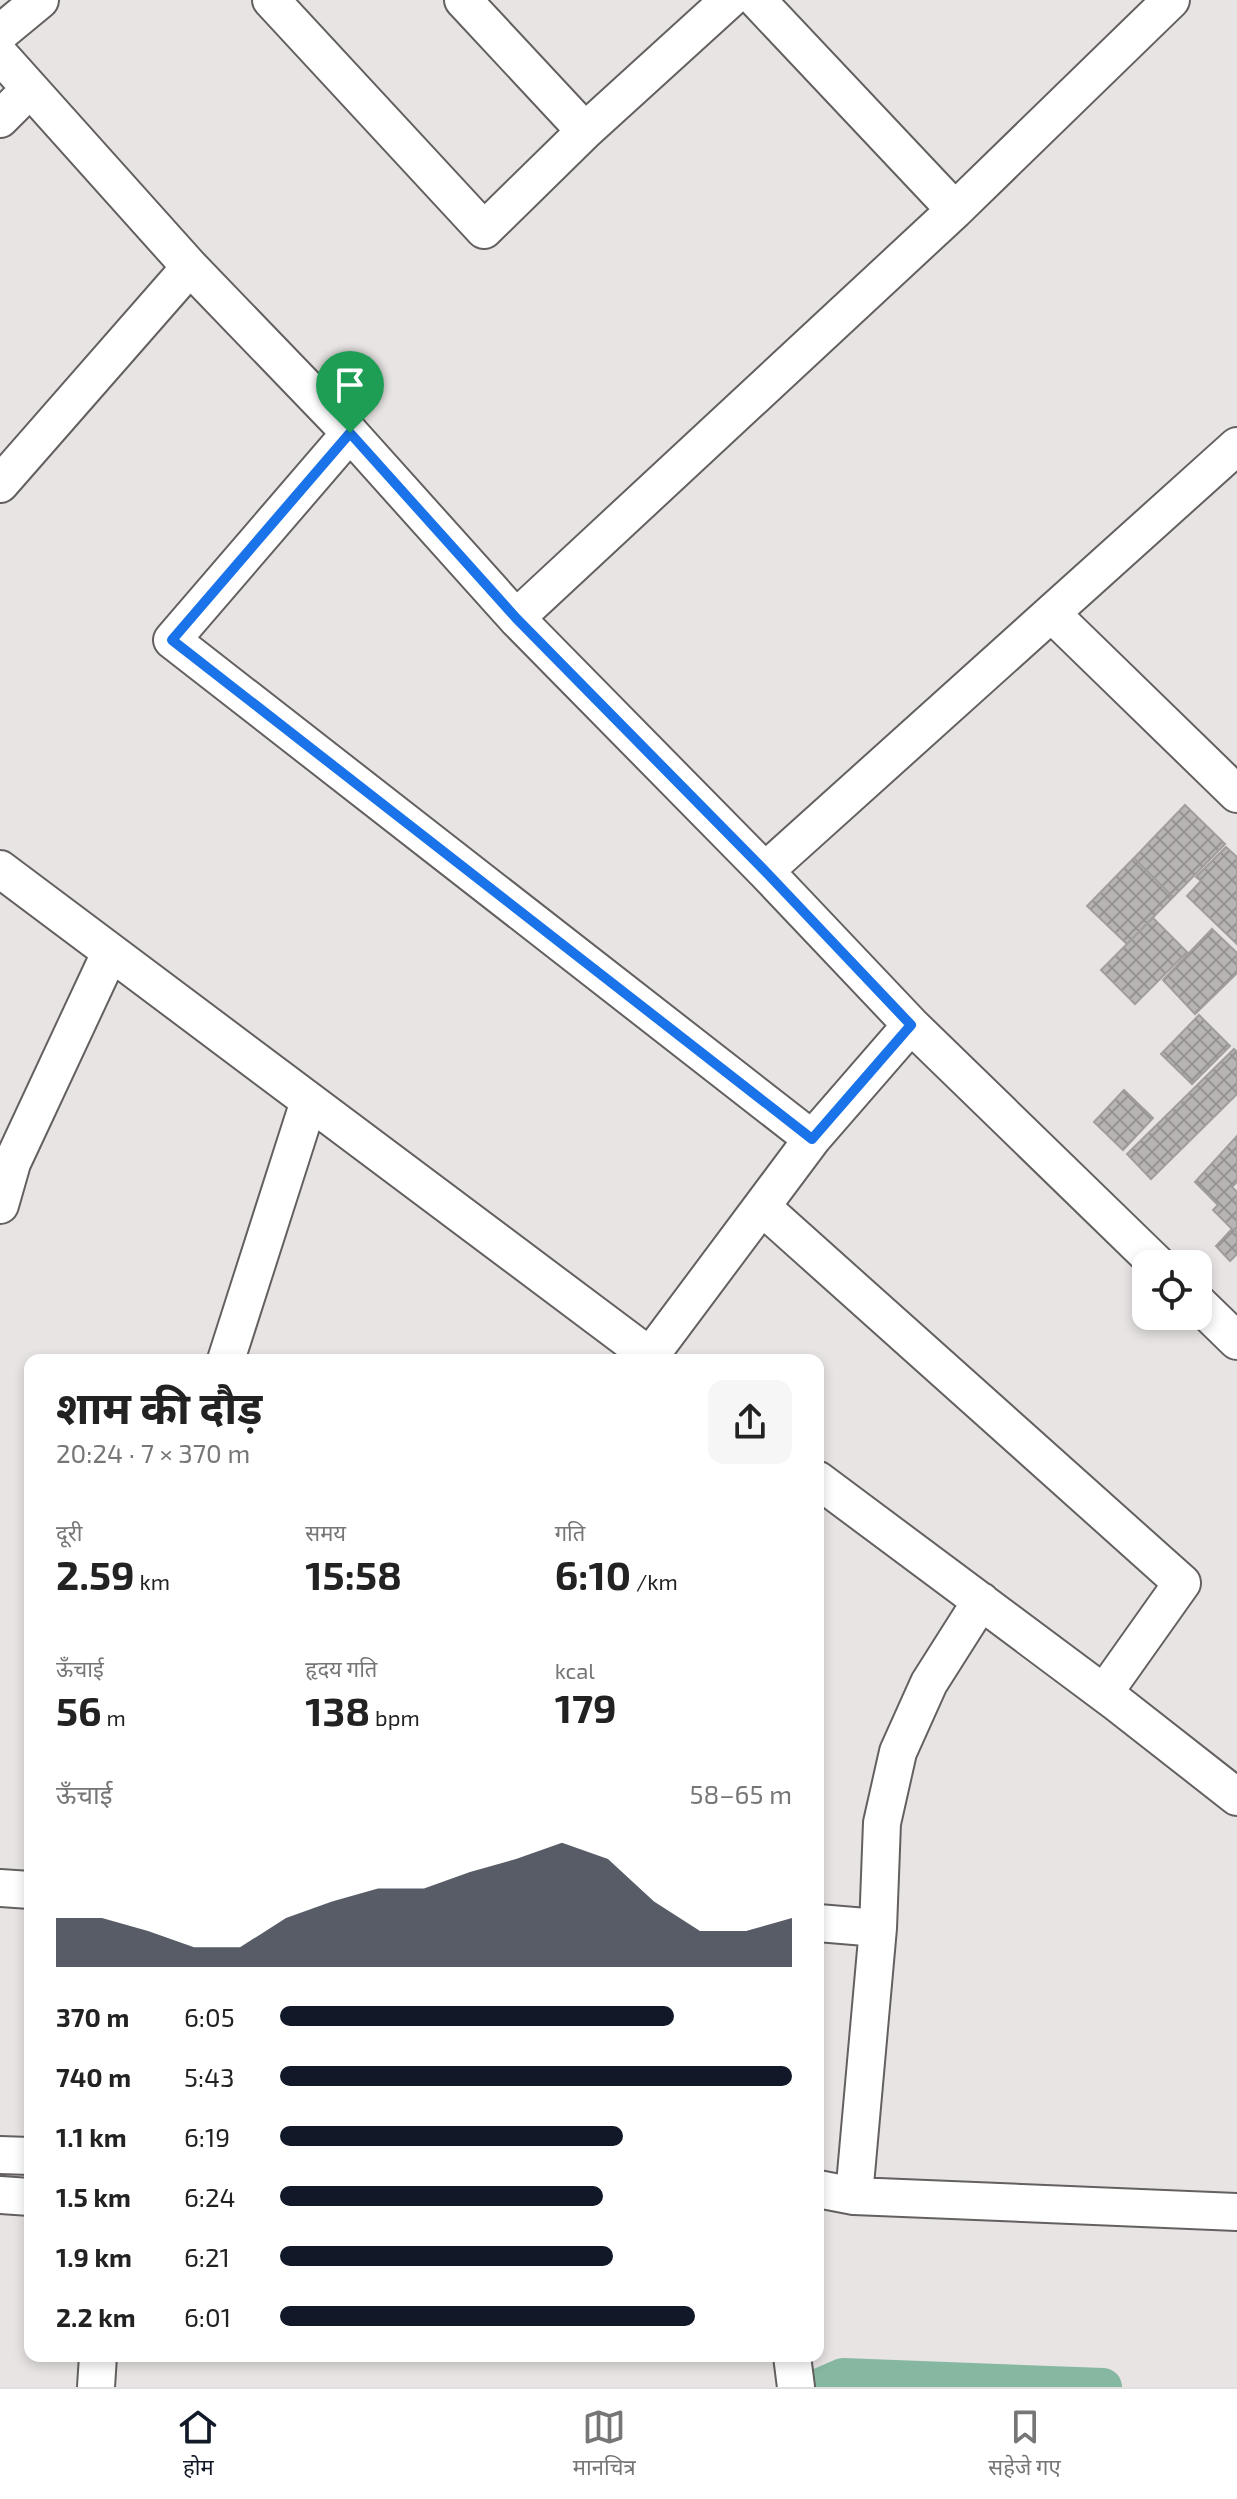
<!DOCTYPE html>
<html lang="hi">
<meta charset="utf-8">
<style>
:root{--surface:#fff;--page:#f6f6f6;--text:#222;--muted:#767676;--line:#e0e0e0;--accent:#111827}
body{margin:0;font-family:"Exo 2","Noto Sans Devanagari",sans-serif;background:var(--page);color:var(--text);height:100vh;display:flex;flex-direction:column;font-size:30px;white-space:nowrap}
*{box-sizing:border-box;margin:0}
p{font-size:26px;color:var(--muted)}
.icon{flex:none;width:44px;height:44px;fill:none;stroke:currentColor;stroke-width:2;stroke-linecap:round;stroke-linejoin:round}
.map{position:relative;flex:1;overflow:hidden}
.drawer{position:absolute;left:24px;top:1354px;width:800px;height:1008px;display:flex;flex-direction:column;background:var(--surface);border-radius:16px;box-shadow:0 4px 12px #0003}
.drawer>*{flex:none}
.fabs{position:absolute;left:1132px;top:1250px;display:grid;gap:16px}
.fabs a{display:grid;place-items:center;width:80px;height:80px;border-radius:16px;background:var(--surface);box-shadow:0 4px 12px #0003;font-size:40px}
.pin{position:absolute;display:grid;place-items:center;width:68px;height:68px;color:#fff;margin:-82px -34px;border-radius:50% 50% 50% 0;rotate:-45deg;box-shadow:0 0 8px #0007}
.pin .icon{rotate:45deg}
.round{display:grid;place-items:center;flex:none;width:84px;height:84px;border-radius:16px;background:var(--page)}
.summary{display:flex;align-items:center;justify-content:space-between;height:136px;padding:0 32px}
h1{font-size:44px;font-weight:700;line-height:60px}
.metrics{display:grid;grid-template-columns:repeat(3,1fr);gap:12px;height:136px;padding:8px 32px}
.metrics div{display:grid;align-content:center}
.metrics b{font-size:40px;font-weight:700}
.metrics small{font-size:22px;font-weight:400}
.metrics p{font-size:22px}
.chart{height:224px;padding:16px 32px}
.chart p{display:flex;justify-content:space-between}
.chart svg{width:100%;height:144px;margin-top:8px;fill:var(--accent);opacity:.7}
ul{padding:0 32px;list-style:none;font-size:26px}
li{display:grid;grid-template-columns:128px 96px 1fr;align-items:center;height:60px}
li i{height:20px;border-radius:10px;background:var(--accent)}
.tabs{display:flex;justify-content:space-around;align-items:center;height:112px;border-top:2px solid var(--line);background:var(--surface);font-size:22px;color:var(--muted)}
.tabs a{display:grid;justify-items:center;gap:4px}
.tabs .selected{color:var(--accent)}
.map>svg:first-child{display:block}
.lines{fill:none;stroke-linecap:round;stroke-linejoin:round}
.canal{stroke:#86b8a1;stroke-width:38}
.building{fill:url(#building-cross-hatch);stroke:#a19d9d;stroke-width:2}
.minor-casing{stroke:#646060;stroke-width:40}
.minor{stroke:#fff;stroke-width:36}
.route-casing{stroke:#fff;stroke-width:16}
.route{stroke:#1a73e8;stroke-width:10}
</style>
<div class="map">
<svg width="1237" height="2387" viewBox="0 0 1237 2387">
<defs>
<pattern id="building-cross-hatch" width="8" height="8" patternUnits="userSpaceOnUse" patternTransform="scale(2)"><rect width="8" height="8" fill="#b8b4b4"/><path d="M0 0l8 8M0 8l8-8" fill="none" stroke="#969393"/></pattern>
</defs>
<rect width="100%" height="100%" fill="#e8e4e4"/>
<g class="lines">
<path class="canal" d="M820 2387 843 2377 1103 2387"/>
</g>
<path class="building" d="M1185 805 1225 844 1173 897 1134 858Z
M1226 847 1237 857V944L1187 896 1201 881 1196 877Z
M1134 858 1173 897 1127 944 1087 906Z
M1153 918 1187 952 1135 1004 1101 970Z
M1212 929 1237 953V973L1195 1014 1163 980Z
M1199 1015 1230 1046 1192 1084 1161 1054Z
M1234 1049 1237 1052V1094L1151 1179 1127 1154Z
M1124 1090 1153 1118 1123 1150 1094 1122Z
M1237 1136V1182L1232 1187 1237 1192V1228L1235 1230 1237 1233V1254L1230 1261 1216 1246 1232 1229 1213 1210 1218 1205 1195 1182Z"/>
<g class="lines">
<g class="minor-casing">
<path id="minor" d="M271 0 484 230 585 131
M463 0 585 131 729 0
M757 0 955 210
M0 33 40 0
M0 55 190 267 350 433 516 618 765 871 911 1025 1157 1264
M0 119 30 89
M350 433 172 640 812 1139 911 1025
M0 484 190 267
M1053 615 1237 794
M516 618 955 210 1171 0
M0 869 655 1360
M765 871 1237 446
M0 1205 12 1163 110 953
M762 1207 1182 1583 1104 1693
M1198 1303 1237 1341
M650 1356 812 1139
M226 1360 309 1101
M818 1480 1117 1703 1237 1797
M0 1888 30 1890
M818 1923 878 1928
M0 2155 30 2156
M818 2189 854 2196 1237 2212
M0 2195 30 2197
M854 2196 878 1928 882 1823 898 1752 929 1683 981 1601
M792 2356 796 2387
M96 2387 98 2356"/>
</g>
<use href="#minor" class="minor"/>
</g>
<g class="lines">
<g class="route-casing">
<path id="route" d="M350 433 516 618 765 871 911 1025 812 1139 172 640Z"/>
</g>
<use href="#route" class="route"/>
</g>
</svg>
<div class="fabs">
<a><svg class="icon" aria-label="locate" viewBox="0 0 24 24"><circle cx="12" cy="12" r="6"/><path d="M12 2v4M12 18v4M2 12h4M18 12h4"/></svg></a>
</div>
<div class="pin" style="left:350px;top:433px;background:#1e9e55"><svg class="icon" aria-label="arrive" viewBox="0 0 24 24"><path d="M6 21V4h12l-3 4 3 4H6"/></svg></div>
<section class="drawer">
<div class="summary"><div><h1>शाम की दौड़</h1><p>20:24 · 7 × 370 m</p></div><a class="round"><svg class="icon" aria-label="share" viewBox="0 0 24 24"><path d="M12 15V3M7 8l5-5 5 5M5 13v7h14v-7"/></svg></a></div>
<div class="metrics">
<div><p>दूरी</p><b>2.59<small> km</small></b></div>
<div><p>समय</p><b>15:58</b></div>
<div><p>गति</p><b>6:10<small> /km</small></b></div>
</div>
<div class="metrics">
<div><p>ऊँचाई</p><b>56<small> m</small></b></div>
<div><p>हृदय गति</p><b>138<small> bpm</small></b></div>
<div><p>kcal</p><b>179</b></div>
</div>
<div class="chart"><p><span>ऊँचाई</span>58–65 m</p>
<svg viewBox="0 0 160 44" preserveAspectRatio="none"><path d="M0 44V29L10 29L20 33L30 38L40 38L50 29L60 24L70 20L80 20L90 15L100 11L110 6L120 11L130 24L140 33L150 33L160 29V44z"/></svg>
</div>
<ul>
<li><b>370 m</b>6:05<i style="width:77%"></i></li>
<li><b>740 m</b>5:43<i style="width:100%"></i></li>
<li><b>1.1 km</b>6:19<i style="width:67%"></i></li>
<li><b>1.5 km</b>6:24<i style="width:63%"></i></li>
<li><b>1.9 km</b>6:21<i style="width:65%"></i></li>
<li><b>2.2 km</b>6:01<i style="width:81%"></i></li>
</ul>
</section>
</div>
<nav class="tabs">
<a class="selected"><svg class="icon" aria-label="home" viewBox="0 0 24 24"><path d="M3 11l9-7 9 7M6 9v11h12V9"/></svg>होम</a>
<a><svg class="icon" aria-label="map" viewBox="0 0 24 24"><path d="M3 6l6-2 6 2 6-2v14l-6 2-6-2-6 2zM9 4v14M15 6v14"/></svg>मानचित्र</a>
<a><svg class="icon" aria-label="saved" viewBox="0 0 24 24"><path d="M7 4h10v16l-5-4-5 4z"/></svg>सहेजे गए</a>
</nav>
